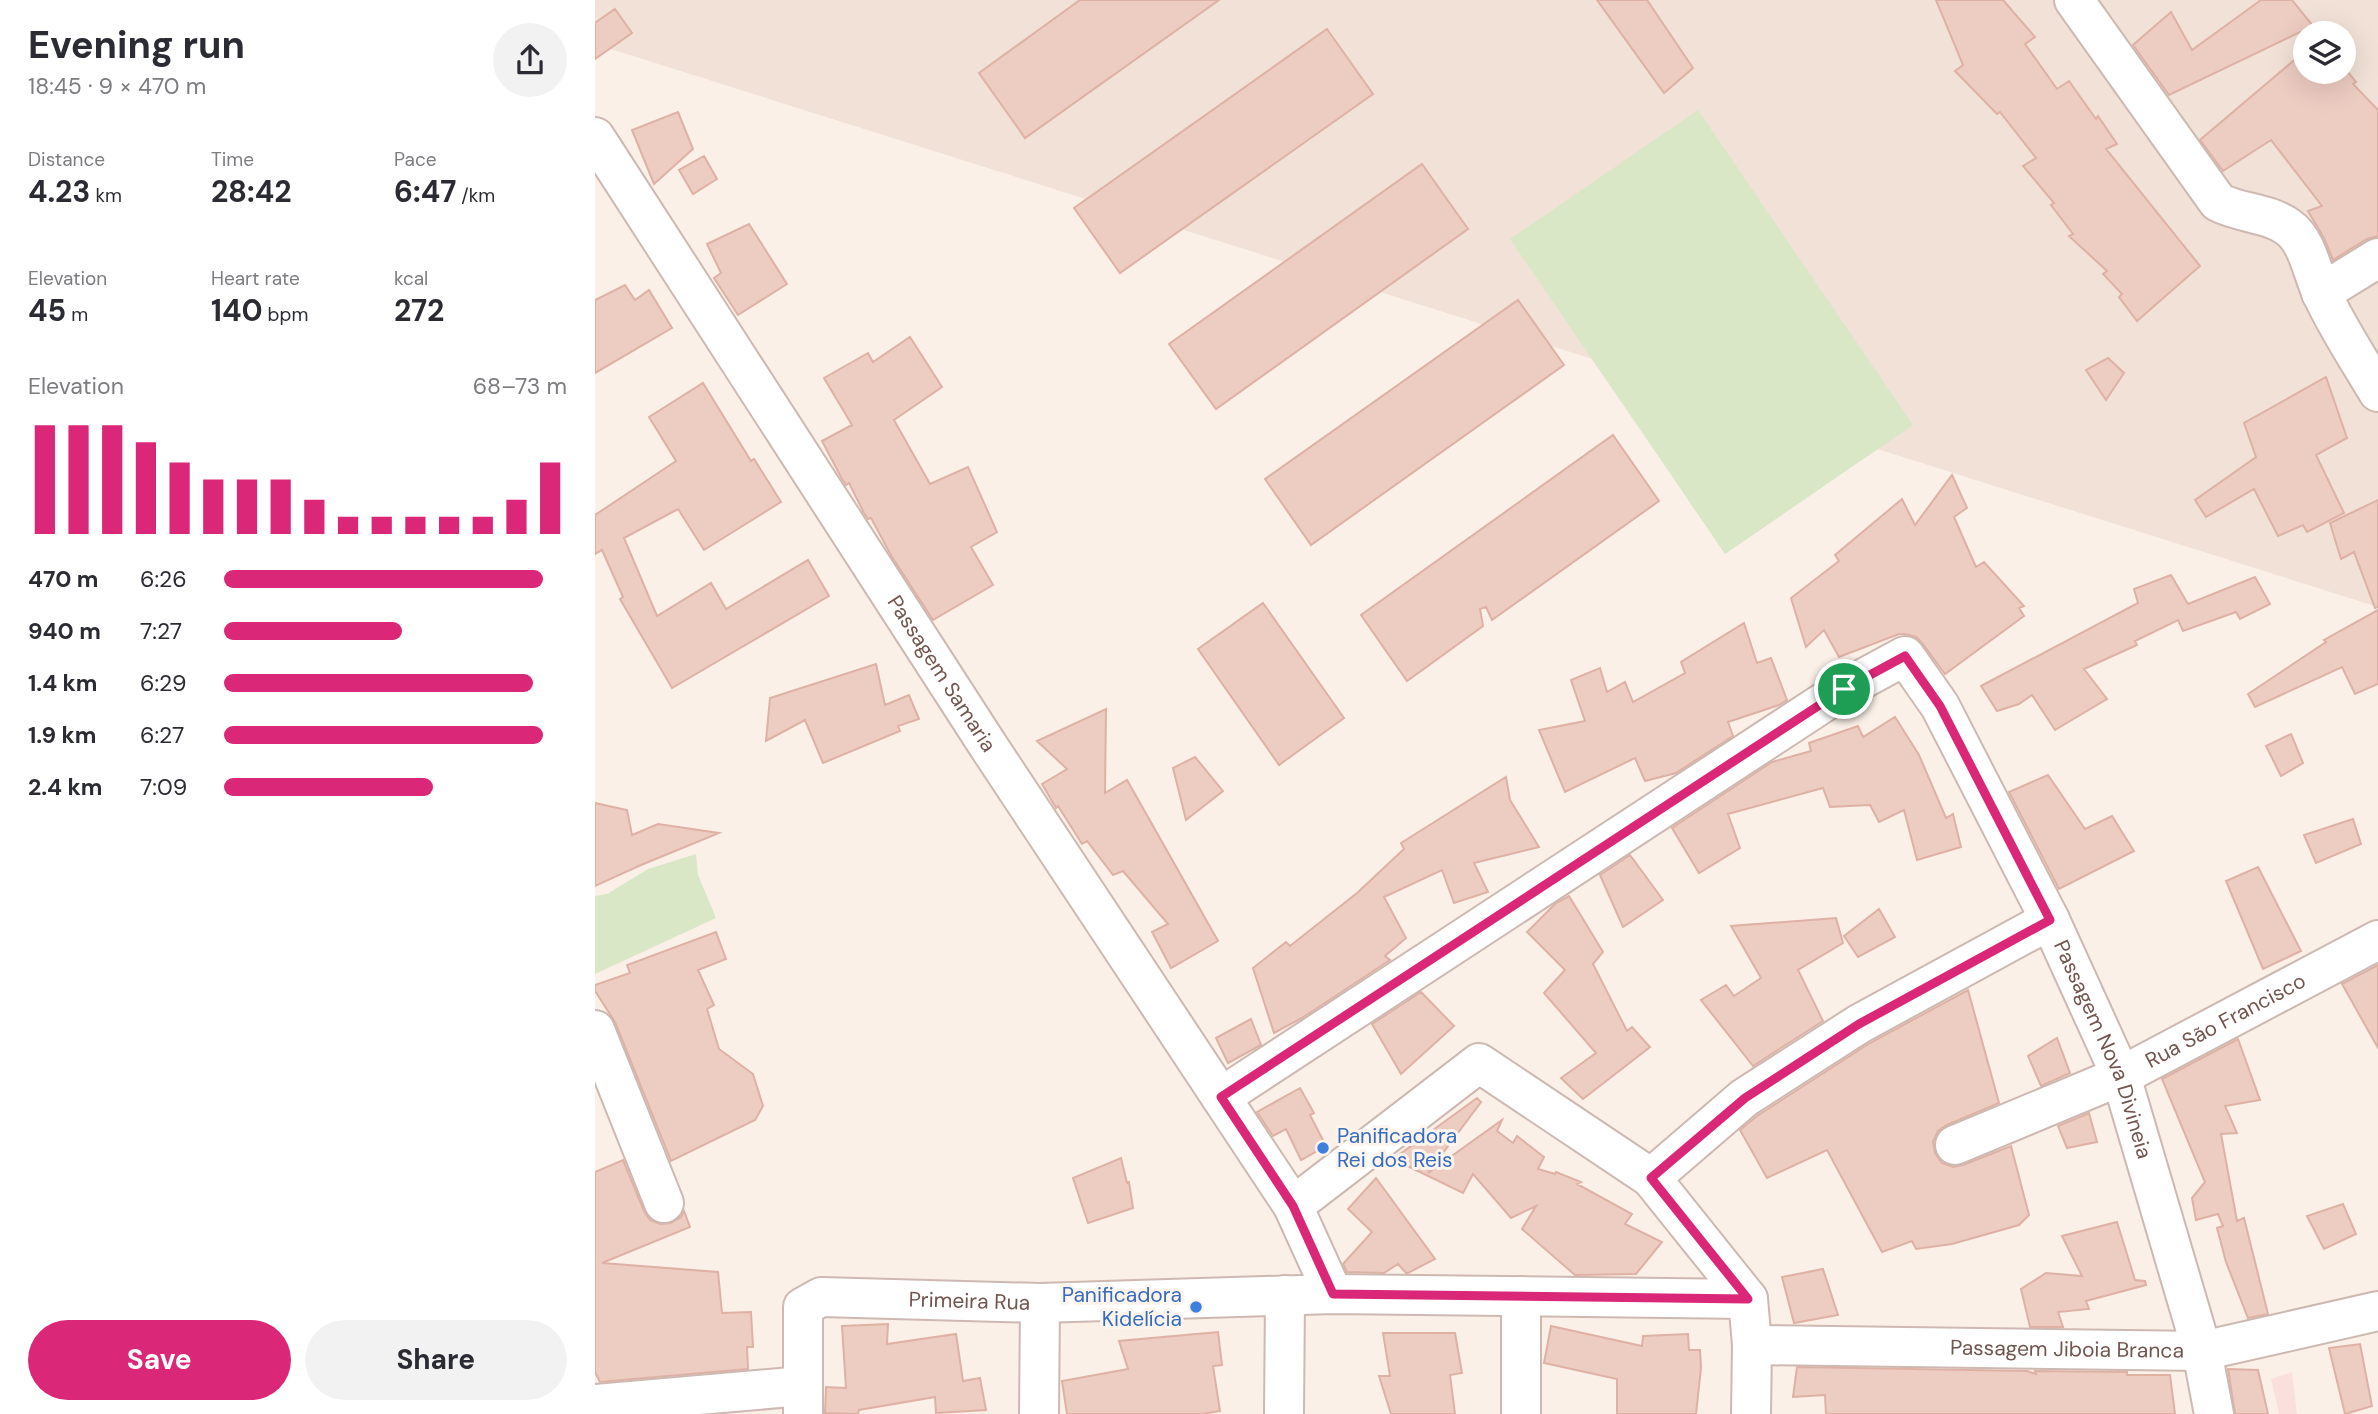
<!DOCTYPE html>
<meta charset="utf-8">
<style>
:root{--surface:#fff;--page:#f2f2f3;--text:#2b2b33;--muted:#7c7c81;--accent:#db2777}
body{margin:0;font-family:"DM Sans",sans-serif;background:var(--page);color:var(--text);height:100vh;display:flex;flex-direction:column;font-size:26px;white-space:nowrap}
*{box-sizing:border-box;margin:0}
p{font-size:23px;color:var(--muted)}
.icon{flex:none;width:38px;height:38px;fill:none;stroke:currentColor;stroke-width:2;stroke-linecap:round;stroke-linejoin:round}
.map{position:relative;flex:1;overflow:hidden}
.drawer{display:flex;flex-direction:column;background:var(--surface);width:595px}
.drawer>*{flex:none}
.tools{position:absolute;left:1698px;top:21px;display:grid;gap:14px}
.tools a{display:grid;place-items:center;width:63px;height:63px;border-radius:50%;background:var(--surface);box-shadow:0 7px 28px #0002;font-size:35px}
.pin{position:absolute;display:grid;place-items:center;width:60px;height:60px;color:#fff;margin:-30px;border:4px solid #fff;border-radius:50%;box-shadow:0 2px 7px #0007}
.round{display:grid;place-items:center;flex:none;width:74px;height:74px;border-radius:37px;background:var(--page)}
.headline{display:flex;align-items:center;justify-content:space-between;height:119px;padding:0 28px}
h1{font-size:38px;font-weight:700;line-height:52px}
.metrics{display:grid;grid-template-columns:repeat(3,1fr);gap:10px;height:119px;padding:7px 28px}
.metrics div{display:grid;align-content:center}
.metrics b{font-size:30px;font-weight:700}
.metrics small{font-size:19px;font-weight:400}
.metrics p{font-size:19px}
.chart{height:196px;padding:14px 28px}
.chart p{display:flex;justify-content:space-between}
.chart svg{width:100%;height:126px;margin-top:7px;stroke:var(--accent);stroke-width:6}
.action{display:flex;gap:14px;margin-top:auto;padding:14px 28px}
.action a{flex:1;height:80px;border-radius:42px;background:var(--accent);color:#fff;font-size:28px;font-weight:700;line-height:80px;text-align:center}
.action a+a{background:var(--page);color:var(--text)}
ul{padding:0 28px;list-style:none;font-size:23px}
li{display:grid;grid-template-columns:112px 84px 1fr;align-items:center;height:52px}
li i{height:18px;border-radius:9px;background:var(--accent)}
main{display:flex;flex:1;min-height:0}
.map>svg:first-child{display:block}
.residential{fill:#f1e1d6;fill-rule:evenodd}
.commercial{fill:#f9e0dc}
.green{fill:#d9e7c7}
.building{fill:#edccc2;stroke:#deb1a4;stroke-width:2}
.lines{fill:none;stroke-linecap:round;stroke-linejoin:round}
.minor-casing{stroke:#cdb9b1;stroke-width:42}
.minor{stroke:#fff;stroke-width:38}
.route-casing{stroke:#fff;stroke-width:14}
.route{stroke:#db2777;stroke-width:9}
.shop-dot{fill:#3f7fe0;stroke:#fdf4ed;stroke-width:2.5}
.labels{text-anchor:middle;stroke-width:6;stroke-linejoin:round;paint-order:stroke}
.street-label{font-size:21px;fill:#72554e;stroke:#fdf4ed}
.shop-label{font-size:21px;fill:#366cbe;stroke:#fdf4ed;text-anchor:start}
</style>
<main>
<section class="drawer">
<div class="headline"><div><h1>Evening run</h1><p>18:45 · 9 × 470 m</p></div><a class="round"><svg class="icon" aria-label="share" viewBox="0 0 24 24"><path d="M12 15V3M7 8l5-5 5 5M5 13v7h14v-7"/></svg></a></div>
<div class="metrics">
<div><p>Distance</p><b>4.23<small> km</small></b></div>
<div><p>Time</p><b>28:42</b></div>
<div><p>Pace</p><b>6:47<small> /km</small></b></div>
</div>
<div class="metrics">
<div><p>Elevation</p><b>45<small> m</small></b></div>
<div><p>Heart rate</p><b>140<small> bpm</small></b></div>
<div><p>kcal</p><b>272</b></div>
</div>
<div class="chart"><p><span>Elevation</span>68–73 m</p>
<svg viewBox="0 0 160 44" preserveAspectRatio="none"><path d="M5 44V6M15 44V6M25 44V6M35 44V12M45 44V19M55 44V25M65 44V25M75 44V25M85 44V32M95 44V38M105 44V38M115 44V38M125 44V38M135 44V38M145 44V32M155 44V19"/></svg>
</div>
<ul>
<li><b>470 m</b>6:26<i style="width:93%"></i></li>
<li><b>940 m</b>7:27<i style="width:52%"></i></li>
<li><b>1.4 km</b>6:29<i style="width:90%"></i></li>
<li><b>1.9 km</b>6:27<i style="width:93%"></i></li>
<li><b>2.4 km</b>7:09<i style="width:61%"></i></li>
</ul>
<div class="action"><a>Save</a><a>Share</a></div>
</section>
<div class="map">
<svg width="1783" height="1414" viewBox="0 0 1783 1414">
<rect width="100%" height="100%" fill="#faf0e7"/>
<path class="residential" d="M0 0H1783V607L0 44ZM1710 33H1748V72H1710Z"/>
<path class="commercial" d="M1697 1372 1702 1414H1684L1676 1379Z"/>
<path class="green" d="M1103 110 1318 425 1130 554 915 239Z
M101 854 103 875 121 918 0 974V896L12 894 53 869Z"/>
<path class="building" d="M485 0H624L430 138 384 73Z
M1002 0H1052L1098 68 1069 93Z
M1341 0H1408L1440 37 1430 44 1462 89 1474 81 1501 119 1503 116 1522 144 1511 149 1605 266 1542 321 1524 297 1527 294 1508 274 1512 271 1474 236 1478 234 1456 205 1459 203 1428 166 1441 158 1405 112 1402 114 1360 71 1368 65Z
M1666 0H1697L1718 26 1574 95 1538 45 1576 12 1597 50Z
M20 9 37 33 0 59V23Z
M732 29 778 94 525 273 479 208Z
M1710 51V72H1748V66L1761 82 1758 84 1783 110V236L1772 239 1738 260 1729 238 1713 211 1727 206 1676 140 1628 171 1605 140Z
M83 112 98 149 59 184 37 130Z
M109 156 122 179 98 194 84 170Z
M827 164 873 229 621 409 574 344Z
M154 224 192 284 143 315 119 278 126 273 112 244Z
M30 285 40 300 54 290 77 328 0 373V300Z
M923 300 969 365 716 545 670 479Z
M315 337 347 387 299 420 335 484 373 467 402 532 376 547 398 585 338 620 297 557 276 518 273 519 269 513 254 483 251 485 247 479 227 441 257 425 229 378 273 353 278 362Z
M1513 358 1529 373 1511 400 1491 370Z
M1731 377 1752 438 1721 455 1749 513 1712 532 1708 525 1683 536 1659 489 1611 517 1600 500 1661 457 1649 423Z
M108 383 156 461 159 459 186 502 109 550 83 509 29 538 62 616 116 583 131 609 213 560 234 596 77 688 25 599 28 597 7 550 0 554V515L81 461 54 417Z
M1018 435 1064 501 897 620 891 607 885 609 888 626 812 681 766 615Z
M1357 475 1372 508 1359 517 1381 567 1389 562 1429 606 1424 608 1429 616 1350 674 1327 643 1321 637 1310 634H1304L1244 657 1229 630 1211 647 1196 598 1244 561 1240 555 1307 499 1320 525Z
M1783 500V607L1780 608 1759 552 1746 559 1735 523Z
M1576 575 1593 604 1660 577 1675 604 1645 619 1641 612 1588 631 1583 620 1540 641 1542 645 1489 669 1512 699 1460 730 1437 695 1424 704 1402 711 1386 686 1543 603 1539 589Z
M668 603 749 718 684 765 603 649Z
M1783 610V684L1760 694 1747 667 1660 707 1653 694 1731 642 1729 640Z
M1149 623 1162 663 1176 658 1192 700 1184 705 1133 722 1138 736 1081 773 1050 781 1040 758 970 792 944 730 990 721 976 680 1005 668 1012 692 1030 682 1038 702 1090 673 1086 662Z
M281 664 290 705 314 695 324 719 303 726 305 731 228 763 210 720 171 741 175 698Z
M511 709 510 793 532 780 623 941 576 968 557 932 573 924 528 871 518 875 492 841 487 844 463 806 461 808 447 784 472 769 442 741Z
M1300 717 1324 755 1351 818 1358 814 1366 847 1322 860 1309 810 1284 822 1275 805 1235 807 1228 788 1133 814 1145 848 1104 873 1077 828 1177 762 1216 751 1214 743 1263 726 1268 737Z
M1696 734 1708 763 1686 776 1671 746Z
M600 757 628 791 591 820 578 768Z
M1453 775 1490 829 1517 816 1539 851 1464 889 1414 792Z
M911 777 915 800 944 847 879 863 893 892 859 903 847 870 789 897 811 938 790 956 795 960 707 1018 679 1033 658 968 691 942 695 946 762 893 809 849 806 843Z
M0 803 32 810 37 835 63 824 124 833 46 865 0 886Z
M1758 819 1766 844 1721 863 1709 835Z
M1035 855 1068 900 1028 927 1005 875Z
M1663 867 1706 951 1668 969 1631 881Z
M974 896 1008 952 998 964 1032 1031 1037 1027 1055 1047 988 1099 966 1078 1001 1053 949 993 970 970 932 932 961 903Z
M1284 909 1300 937 1263 957 1249 936Z
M1241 918 1248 943 1203 970 1228 1021 1158 1066 1106 1000 1131 985 1139 996 1166 978 1136 926Z
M121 932 131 959 103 970 119 1005 112 1009 124 1049 158 1074 168 1106 160 1120 76 1161 20 1022 0 991V985L35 973 32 965Z
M1783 965V1048L1747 984Z
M1373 990 1404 1103 1352 1125 1343 1131 1338 1142 1340 1153 1347 1163 1358 1167 1368 1165 1416 1146 1434 1215 1424 1225 1357 1244 1321 1249 1317 1241 1287 1252 1232 1150 1172 1178 1145 1130 1162 1116 1275 1043Z
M826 992 859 1026 806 1074 777 1024Z
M656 1019 666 1045 633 1063 621 1038Z
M1462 1038 1475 1073 1446 1086 1433 1056Z
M1643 1039 1665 1100 1630 1106 1642 1133 1626 1134 1642 1221 1649 1218 1673 1314 1653 1318 1631 1262 1622 1228 1628 1226 1623 1214 1601 1220 1597 1198 1610 1182 1567 1079Z
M705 1088 719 1113 715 1115 731 1146 706 1160 691 1129 678 1136 662 1112Z
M882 1098 886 1102 833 1173 907 1120 902 1131 918 1143 922 1136 949 1157 943 1169 960 1174 961 1172 986 1182 982 1184 1037 1214 1030 1224 1067 1242 1041 1274 980 1275 927 1229 941 1206 916 1218 878 1174 868 1193 798 1159Z
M1494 1113 1502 1142 1472 1148 1463 1126Z
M526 1158 532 1183 534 1182 538 1208 493 1223 478 1178Z
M28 1160 49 1211 55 1220 65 1224 76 1223 86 1217 89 1211 95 1227 7 1263 123 1272 127 1313 156 1312 158 1347H152L153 1369 5 1382 0 1372V1172Z
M781 1178 840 1259 813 1273H811L803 1264 789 1273 752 1272 748 1264 777 1232 753 1209Z
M1748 1204 1761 1234 1729 1249 1712 1216Z
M1522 1222 1540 1280 1550 1281 1551 1285 1491 1301 1494 1309 1463 1312 1468 1327H1435L1426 1289 1451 1273 1487 1276 1467 1236Z
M1228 1269 1243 1315 1199 1323 1187 1277Z
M293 1324 292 1344 361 1334 368 1381 385 1378 391 1410 341 1413 340 1397 264 1410 263 1414 230 1413 231 1387 251 1388 247 1326Z
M956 1326 1047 1346 1048 1336 1093 1334 1094 1350H1105L1106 1368 1101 1414H1022V1379L949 1363Z
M623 1332 627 1365 618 1366 625 1411 608 1414H472L467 1381 533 1369 524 1341Z
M788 1333H860L867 1373 855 1375 860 1414H796L784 1376H795Z
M1765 1344 1777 1406 1750 1414 1734 1348Z
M1202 1367 1432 1371 1441 1374 1440 1371 1532 1372V1375H1575L1580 1414H1231L1230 1395 1198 1397Z
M1633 1369 1663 1370 1673 1414H1640Z"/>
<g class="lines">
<g class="minor-casing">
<g id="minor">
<path d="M1479 0 1623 202C1646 214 1672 212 1693 227 1713 241 1717 273 1727 294 1742 327 1764 360 1783 392"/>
<path id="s1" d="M0 137 394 747 698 1206 738 1294"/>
<path d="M1726 293 1783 258"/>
<path d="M0 1030 69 1203"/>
<path id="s2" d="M626 1097 1249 689 1310 656 1345 706 1455 920 1526 1076 1607 1351 1619 1414"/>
<path id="s3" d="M1360 1145 1526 1076 1783 940"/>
<path d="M1056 1178 1149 1098 1264 1024 1455 920"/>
<path d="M698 1206 884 1063 1056 1178 1153 1299 1157 1345 1156 1414"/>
<path d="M926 1296V1414"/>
<path id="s4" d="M1157 1345 1607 1351 1783 1311"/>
<path d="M0 1404 208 1386"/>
<path id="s5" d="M208 1414V1307L226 1297 445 1303 738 1294 1153 1299"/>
<path d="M444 1414 445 1303"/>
<path d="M689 1414 690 1295"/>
</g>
</g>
<use href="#minor" class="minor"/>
</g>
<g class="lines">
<g class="route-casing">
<path id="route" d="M1310 656 1345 706 1455 920 1264 1024 1150 1098 1056 1178 1153 1299 738 1294 698 1206 626 1097 1249 689Z"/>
</g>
<use href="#route" class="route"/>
</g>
<g class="shop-dot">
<circle cx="728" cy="1148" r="7"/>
<circle cx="601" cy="1307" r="7"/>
</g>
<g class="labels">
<g class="street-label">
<text dy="7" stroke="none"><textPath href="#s1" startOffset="639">Passagem Samaria</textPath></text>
<text dy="7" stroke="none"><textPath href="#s3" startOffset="298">Rua São Francisco</textPath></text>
<text dy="7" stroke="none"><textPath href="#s2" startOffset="1256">Passagem Nova Divineia</textPath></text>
<text dy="7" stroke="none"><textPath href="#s5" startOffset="276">Primeira Rua</textPath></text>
<text dy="7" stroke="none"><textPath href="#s4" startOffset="315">Passagem Jiboia Branca</textPath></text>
</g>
<g class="shop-label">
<text x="742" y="1143">Panificadora<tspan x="742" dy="24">Rei dos Reis</tspan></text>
<text x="587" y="1302" text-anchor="end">Panificadora<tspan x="587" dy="24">Kidelícia</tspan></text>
</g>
</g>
</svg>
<div class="tools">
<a><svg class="icon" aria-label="layers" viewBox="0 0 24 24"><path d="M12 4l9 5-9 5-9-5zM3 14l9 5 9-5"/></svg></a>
</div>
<div class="pin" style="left:1249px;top:689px;background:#1e9e55"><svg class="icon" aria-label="arrive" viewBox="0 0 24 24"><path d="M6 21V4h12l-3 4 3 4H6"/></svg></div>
</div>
</main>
